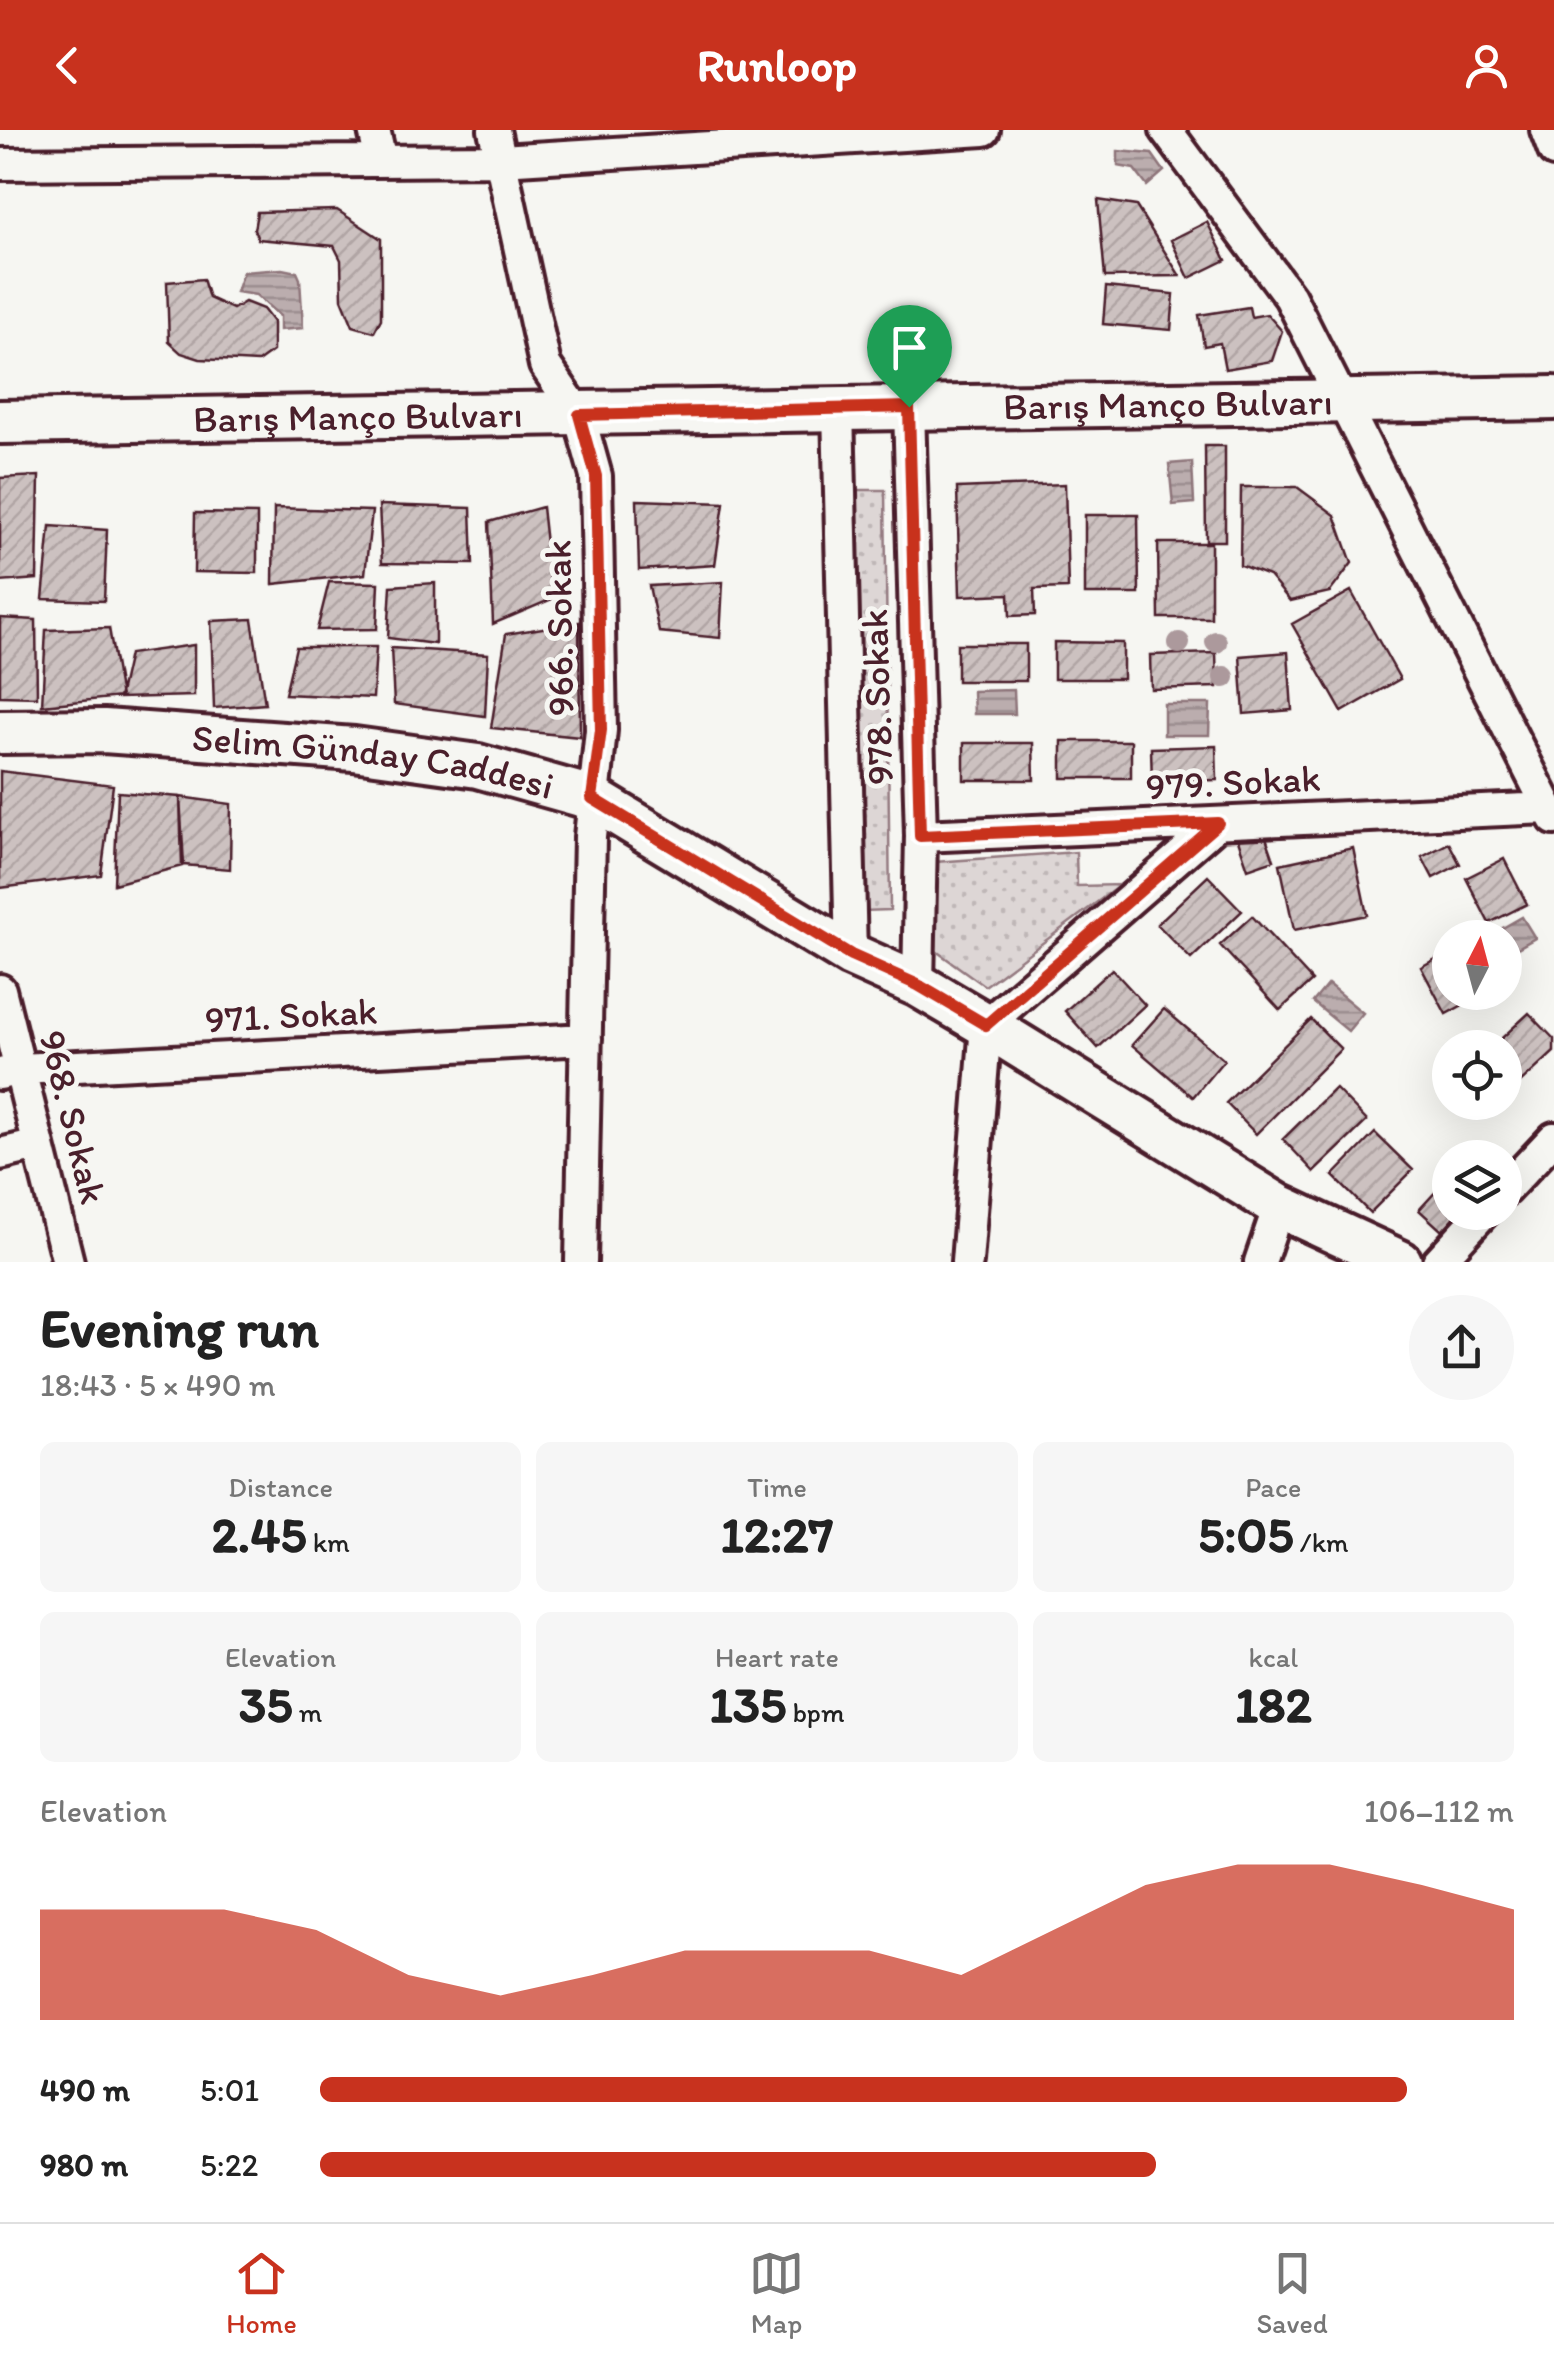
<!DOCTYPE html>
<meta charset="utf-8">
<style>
:root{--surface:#fff;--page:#f6f6f6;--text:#222;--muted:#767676;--line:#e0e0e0;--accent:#c8321e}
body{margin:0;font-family:Itim,sans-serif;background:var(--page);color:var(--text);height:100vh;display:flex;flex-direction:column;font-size:38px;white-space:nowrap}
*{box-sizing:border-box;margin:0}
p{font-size:32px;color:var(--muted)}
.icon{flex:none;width:55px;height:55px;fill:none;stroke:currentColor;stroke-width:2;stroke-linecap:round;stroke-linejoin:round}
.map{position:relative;height:1132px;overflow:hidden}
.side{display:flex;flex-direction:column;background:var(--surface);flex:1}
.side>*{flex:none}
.needle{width:65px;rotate:6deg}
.buttons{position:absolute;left:1432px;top:790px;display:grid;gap:20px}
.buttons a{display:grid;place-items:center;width:90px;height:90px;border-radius:50%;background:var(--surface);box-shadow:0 10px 40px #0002;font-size:50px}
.pin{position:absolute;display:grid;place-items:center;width:85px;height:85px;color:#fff;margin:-102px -42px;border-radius:50% 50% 50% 0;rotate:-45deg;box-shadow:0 0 10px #0007}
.pin .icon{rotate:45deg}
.round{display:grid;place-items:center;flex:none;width:105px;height:105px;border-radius:52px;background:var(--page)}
.head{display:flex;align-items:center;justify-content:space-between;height:170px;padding:0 40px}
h1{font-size:55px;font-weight:700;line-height:75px}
.figures{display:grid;grid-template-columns:repeat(3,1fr);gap:15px;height:170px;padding:10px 40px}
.figures div{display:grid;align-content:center;border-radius:15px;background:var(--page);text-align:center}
.figures b{font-size:50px;font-weight:700}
.figures small{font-size:28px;font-weight:400}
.figures p{font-size:28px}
.chart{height:280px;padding:20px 40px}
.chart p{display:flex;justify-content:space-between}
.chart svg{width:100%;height:180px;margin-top:10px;fill:var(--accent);opacity:.7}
ul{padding:0 40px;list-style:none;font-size:32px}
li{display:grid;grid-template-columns:160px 120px 1fr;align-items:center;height:75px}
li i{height:25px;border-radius:12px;background:var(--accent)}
header{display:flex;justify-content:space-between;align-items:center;height:130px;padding:0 40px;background:var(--accent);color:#fff;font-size:45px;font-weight:700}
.dock{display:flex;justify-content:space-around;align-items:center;height:140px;border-top:2px solid var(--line);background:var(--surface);font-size:28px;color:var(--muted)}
.dock a{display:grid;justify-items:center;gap:5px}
.dock .selected{color:var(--accent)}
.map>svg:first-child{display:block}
.park{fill:url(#park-dots);stroke:#947a80;stroke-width:2.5}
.water{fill:url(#water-rules);stroke:#8e747a;stroke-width:2.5}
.building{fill:url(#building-hatch);stroke:#4a1f2b;stroke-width:2.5}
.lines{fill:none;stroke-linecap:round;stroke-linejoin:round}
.street-casing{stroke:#4a1f2b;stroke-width:38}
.secondary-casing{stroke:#4a1f2b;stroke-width:50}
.street{stroke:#f6f6f2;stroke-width:30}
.secondary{stroke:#f6f6f2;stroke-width:42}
.tree{fill:#ac999c}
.route-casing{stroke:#fff;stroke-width:20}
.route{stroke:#c8321e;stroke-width:12}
.labels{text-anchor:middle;stroke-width:10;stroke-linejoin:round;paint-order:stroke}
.street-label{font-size:38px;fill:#4a1f2b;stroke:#f6f6f2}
</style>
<header><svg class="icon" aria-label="back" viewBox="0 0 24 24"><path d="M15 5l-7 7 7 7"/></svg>Runloop<svg class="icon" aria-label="person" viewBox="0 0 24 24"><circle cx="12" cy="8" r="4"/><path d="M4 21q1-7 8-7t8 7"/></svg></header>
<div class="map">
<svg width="1554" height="1132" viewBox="0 0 1554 1132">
<defs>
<pattern id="park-dots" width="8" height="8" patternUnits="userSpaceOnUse" patternTransform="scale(2.5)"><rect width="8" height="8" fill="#ddd6d5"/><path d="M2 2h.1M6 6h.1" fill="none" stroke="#bfb7b7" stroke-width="1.8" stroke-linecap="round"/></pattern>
<pattern id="water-rules" width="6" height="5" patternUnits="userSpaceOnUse" patternTransform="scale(2.5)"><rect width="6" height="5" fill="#bbadae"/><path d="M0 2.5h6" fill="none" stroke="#9a8c8e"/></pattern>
<pattern id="building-hatch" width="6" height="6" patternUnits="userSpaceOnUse" patternTransform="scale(2.5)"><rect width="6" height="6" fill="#ccc1c0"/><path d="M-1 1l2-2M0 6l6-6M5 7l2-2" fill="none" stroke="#b1a5a5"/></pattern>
</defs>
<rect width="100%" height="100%" fill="#f6f6f2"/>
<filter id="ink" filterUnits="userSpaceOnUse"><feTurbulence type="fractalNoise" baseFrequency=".01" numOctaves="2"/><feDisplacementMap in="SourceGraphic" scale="20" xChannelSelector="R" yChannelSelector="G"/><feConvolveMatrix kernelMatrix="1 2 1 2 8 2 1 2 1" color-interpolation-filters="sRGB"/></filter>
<g filter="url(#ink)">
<path class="park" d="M856 360H885L890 780 862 781Z
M1076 722 1077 756 1120 755 985 856 932 818 935 732Z"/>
<path class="water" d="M1118 21 1152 24 1164 41 1147 56 1134 39 1118 36Z
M282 139 297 142 300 149 303 198 280 200V186L256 165 236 162 243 142Z
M1192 332 1194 373 1173 375 1169 334Z
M1014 560 1015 584H974L973 561Z
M1164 574H1210L1209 605H1164Z
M1522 787 1535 808 1505 825V808L1487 807Z
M1328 854 1363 883 1348 901 1313 872Z"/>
<path class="building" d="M1098 70 1136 76 1180 146 1105 147Z
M337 80 381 109V189L374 202 353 196 342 169 341 130 334 116 258 109 254 100 257 82Z
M1207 92 1226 130 1189 148 1171 110Z
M203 149 209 168 233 179 245 172 263 179 273 192V221L258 232 200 229 181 223 169 212 167 152Z
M1106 157 1174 164 1171 200 1103 194Z
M1249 177 1251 187 1267 184 1282 201 1272 231 1225 239 1220 213 1204 216 1199 185Z
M1205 316H1225V411H1206Z
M39 346 37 449 0 452V348Z
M1065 354 1068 458 1034 459 1035 485 1010 486 1009 464 960 466 957 358Z
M1241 357H1297L1335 385 1352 433 1330 462 1290 471 1269 446 1240 435Z
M637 370 724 373 715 435 639 440Z
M379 375 471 378 473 434 382 433Z
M542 377 552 469 493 494 489 392Z
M274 378 372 381 365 444 273 454Z
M195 383 257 384V443L194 442Z
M1085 385H1138L1139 464H1085Z
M50 396 107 400 104 471 43 469Z
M1158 413H1211V488H1159Z
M329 452 379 453 377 499 317 500Z
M723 452 720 508 659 502 649 456Z
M435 453V514L388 508 391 456Z
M1351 461 1400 549 1342 582 1292 494Z
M0 488 36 490 37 567 0 566Z
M252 489 265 574 214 578 211 491Z
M579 492 580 607 491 598 506 504Z
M109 498 121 567 42 575 46 500Z
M1054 512 1123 513V549H1054Z
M957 514H1026V551H957Z
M194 515V566L119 568 129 524Z
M296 517H376L373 568 285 564Z
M391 518 488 524 485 586 394 574Z
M1288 522 1292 580 1244 584 1240 526Z
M1216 523 1217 557 1151 559 1150 525Z
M1062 611H1131V648H1062Z
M964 613H1033L1034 650H964Z
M1216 616 1217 650 1152 652 1151 618Z
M0 641 113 655 101 745 0 758Z
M118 662 180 667 182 736 114 754Z
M180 667 231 674 230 739 184 735Z
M1261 693 1274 730 1248 739 1235 701Z
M1449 713 1460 734 1433 748 1422 727Z
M1353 718 1367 785 1294 800 1280 734Z
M1504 729 1527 774 1489 793 1466 748Z
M1208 746 1242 781 1191 829 1157 794Z
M1252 786 1312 851 1280 880 1220 815Z
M1450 821V862L1483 864 1446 884 1421 837Z
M1112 839 1145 875 1098 918 1065 881Z
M1164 879 1224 930 1193 967 1132 915Z
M1529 883 1554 909V922L1505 967V918H1491Z
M1311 889 1341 919 1256 1004 1226 973Z
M1335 958 1367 991 1314 1042 1283 1009Z
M1375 1003 1413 1040 1370 1083 1333 1046Z
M1450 1046V1082H1459L1442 1101 1419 1080Z"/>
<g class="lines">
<g class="street-casing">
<path id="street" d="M374 0 381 31
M494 0 545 235 579 285 596 346 601 600 590 707 581 1132
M1166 0 1290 167 1554 689
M1546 0 1554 21
M0 34 501 30 984 0
M909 277 921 706 918 855
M838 278 851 825
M921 706 1549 678
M0 860 68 1132
M0 944 21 939 586 909
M0 1024 38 1015
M1505 1060 1554 1008
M967 1132 986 895 1218 693
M1260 1132 1279 1076
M1438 1132 1484 1082"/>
</g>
<g class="secondary-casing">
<g id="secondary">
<path id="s1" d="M0 292 1554 268"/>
<path id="s2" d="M0 602 104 601 354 619 478 636 592 668 851 825 918 855 986 895 1279 1076 1400 1132"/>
</g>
</g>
<use href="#street" class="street"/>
<use href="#secondary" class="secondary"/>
</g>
<g class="tree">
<circle cx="1216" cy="512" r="11"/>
<circle cx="1179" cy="513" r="11"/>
<circle cx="1224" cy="547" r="11"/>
</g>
</g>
<g class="lines" filter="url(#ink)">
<g class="route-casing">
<path id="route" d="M909 277 920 706 1218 693 986 895 918 855 851 825 592 668 601 600 596 346 579 285Z"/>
</g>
<use href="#route" class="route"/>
</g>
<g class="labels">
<g class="street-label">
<text dy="13" stroke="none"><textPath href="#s1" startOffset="1168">Barış Manço Bulvarı</textPath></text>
<text dy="13" stroke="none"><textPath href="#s1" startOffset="358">Barış Manço Bulvarı</textPath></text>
<text transform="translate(559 498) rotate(-91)" y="13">966. Sokak</text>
<text transform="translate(877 567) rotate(-92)" y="13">978. Sokak</text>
<text dy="13" stroke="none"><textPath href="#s2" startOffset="375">Selim Günday Caddesi</textPath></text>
<text transform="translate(1233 652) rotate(-3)" y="13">979. Sokak</text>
<text transform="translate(291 885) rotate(-3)" y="13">971. Sokak</text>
<text transform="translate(73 987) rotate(76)" y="13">968. Sokak</text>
</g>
</g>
</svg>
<div class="buttons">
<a><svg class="needle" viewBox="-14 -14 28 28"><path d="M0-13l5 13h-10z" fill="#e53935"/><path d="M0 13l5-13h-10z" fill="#767676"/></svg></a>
<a><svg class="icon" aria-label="locate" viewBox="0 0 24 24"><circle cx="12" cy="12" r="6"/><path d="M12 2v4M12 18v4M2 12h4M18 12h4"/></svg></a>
<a><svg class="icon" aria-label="layers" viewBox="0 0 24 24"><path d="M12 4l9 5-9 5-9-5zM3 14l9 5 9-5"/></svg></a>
</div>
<div class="pin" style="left:909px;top:277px;background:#1e9e55"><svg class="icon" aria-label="arrive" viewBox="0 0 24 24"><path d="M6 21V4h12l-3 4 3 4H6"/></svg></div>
</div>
<section class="side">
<div class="head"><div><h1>Evening run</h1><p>18:43 · 5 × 490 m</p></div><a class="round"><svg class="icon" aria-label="share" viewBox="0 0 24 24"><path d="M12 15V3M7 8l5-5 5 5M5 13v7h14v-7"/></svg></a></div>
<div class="figures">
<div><p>Distance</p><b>2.45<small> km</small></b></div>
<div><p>Time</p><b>12:27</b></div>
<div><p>Pace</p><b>5:05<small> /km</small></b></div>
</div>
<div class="figures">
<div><p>Elevation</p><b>35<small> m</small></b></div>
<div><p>Heart rate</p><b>135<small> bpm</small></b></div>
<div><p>kcal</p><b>182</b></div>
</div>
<div class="chart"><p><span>Elevation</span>106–112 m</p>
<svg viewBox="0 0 160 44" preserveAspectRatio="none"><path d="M0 44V17L10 17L20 17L30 22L40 33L50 38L60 33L70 27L80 27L90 27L100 33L110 22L120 11L130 6L140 6L150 11L160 17V44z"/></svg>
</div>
<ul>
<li><b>490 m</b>5:01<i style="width:91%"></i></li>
<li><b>980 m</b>5:22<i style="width:70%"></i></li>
</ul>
</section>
<nav class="dock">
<a class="selected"><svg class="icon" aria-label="home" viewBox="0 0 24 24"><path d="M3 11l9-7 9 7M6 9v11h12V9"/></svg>Home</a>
<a><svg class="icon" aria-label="map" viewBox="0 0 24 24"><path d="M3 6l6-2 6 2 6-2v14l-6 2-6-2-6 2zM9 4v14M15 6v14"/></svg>Map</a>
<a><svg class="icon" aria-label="saved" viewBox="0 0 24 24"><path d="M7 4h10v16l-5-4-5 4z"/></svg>Saved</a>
</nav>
